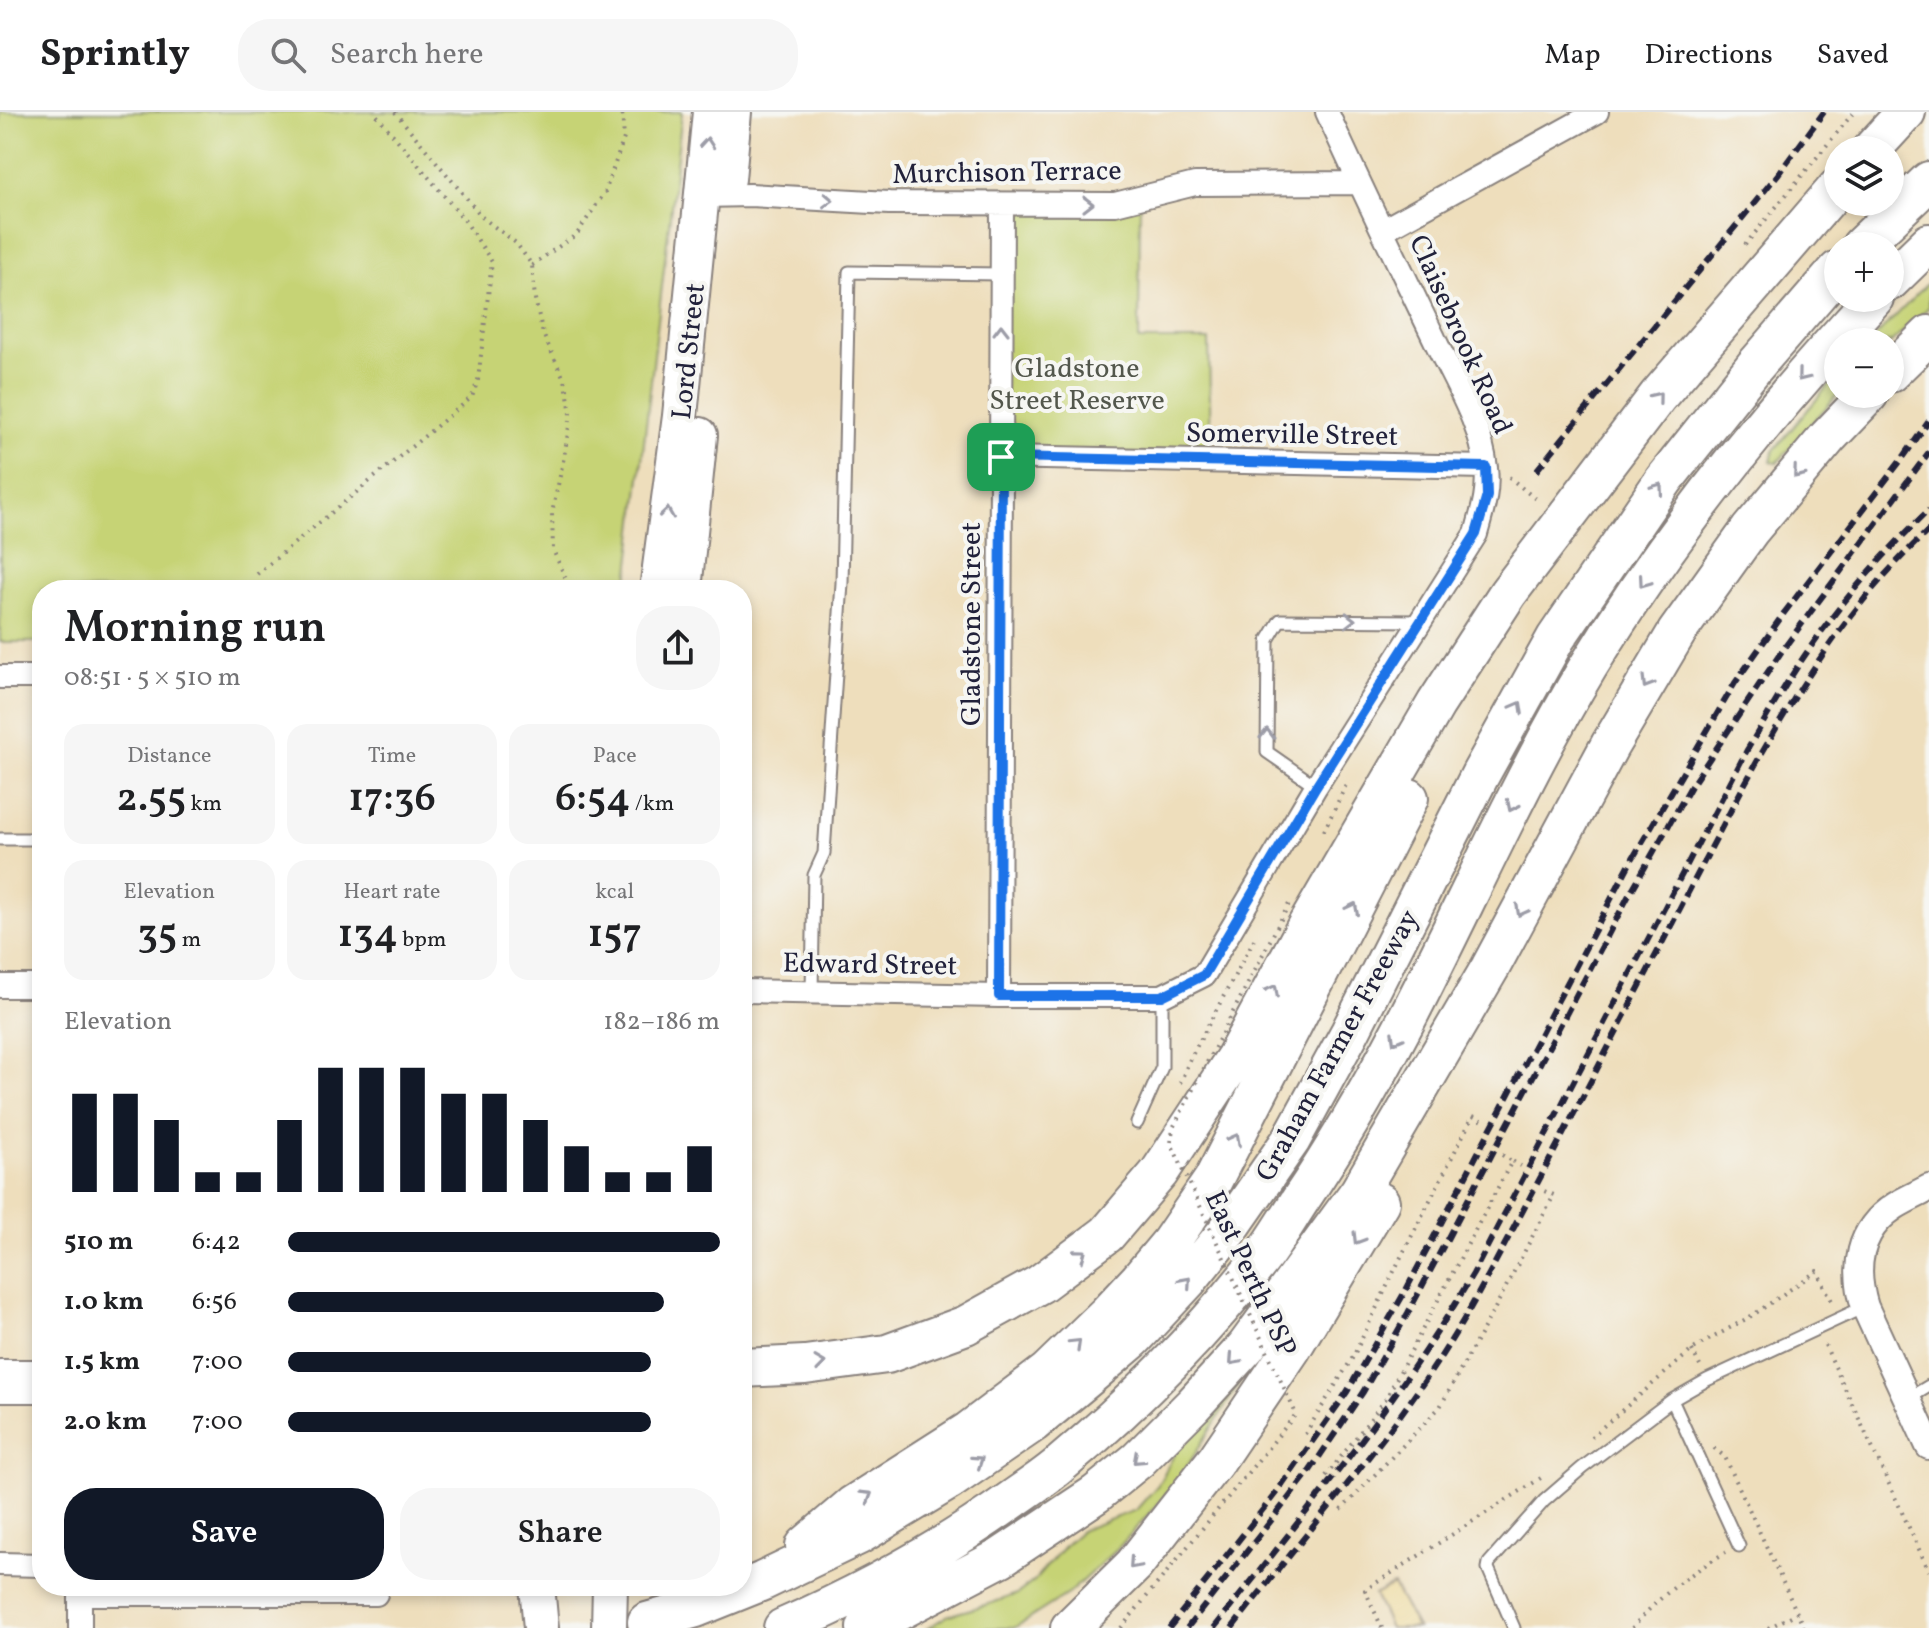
<!DOCTYPE html>
<meta charset="utf-8">
<style>
:root{--surface:#fff;--page:#f6f6f6;--text:#202124;--muted:#757577;--line:#e0e0e0;--accent:#111827}
body{margin:0;font-family:Vollkorn,serif;background:var(--page);color:var(--text);height:100vh;display:flex;flex-direction:column;font-size:30px;white-space:nowrap}
*{box-sizing:border-box;margin:0}
p{font-size:26px;color:var(--muted)}
.icon{flex:none;width:44px;height:44px;fill:none;stroke:currentColor;stroke-width:2;stroke-linecap:round;stroke-linejoin:round}
.map{position:relative;flex:1;overflow:hidden}
.sheet{position:absolute;left:32px;top:468px;width:720px;height:1016px;display:flex;flex-direction:column;background:var(--surface);border-radius:32px;box-shadow:0 4px 12px #0003}
.sheet>*{flex:none}
.buttons{position:absolute;left:1824px;top:24px;display:grid;gap:16px}
.buttons a{display:grid;place-items:center;width:80px;height:80px;border-radius:50%;background:var(--surface);box-shadow:0 4px 12px #0003;font-size:40px}
.pin{position:absolute;display:grid;place-items:center;width:68px;height:68px;color:#fff;margin:-34px;border-radius:16px;box-shadow:0 4px 12px #0006}
.round{display:grid;place-items:center;flex:none;width:84px;height:84px;border-radius:32px;background:var(--page)}
.headline{display:flex;align-items:center;justify-content:space-between;height:136px;padding:0 32px}
h1{font-size:44px;font-weight:600;line-height:60px}
.figures{display:grid;grid-template-columns:repeat(3,1fr);gap:12px;height:136px;padding:8px 32px}
.figures div{display:grid;align-content:center;border-radius:20px;background:var(--page);text-align:center}
.figures b{font-size:40px;font-weight:600}
.figures small{font-size:22px;font-weight:400}
.figures p{font-size:22px}
.chart{height:224px;padding:16px 32px}
.chart p{display:flex;justify-content:space-between}
.chart svg{width:100%;height:144px;margin-top:8px;stroke:var(--accent);stroke-width:6}
.cta{display:flex;gap:16px;margin-top:auto;padding:16px 32px}
.cta a{flex:1;height:92px;border-radius:32px;background:var(--accent);color:#fff;font-size:32px;font-weight:600;line-height:92px;text-align:center}
.cta a+a{background:var(--page);color:var(--text)}
ul{padding:0 32px;list-style:none;font-size:26px}
li{display:grid;grid-template-columns:128px 96px 1fr;align-items:center;height:60px}
li i{height:20px;border-radius:10px;background:var(--accent)}
header{display:flex;align-items:center;gap:48px;box-sizing:border-box;height:112px;padding:0 40px;background:var(--surface);border-bottom:2px solid var(--line)}
header strong{font-size:38px}
nav{display:flex;gap:44px;margin-inline-start:auto;font-size:28px}
.search{width:560px;height:72px;background:var(--page);display:flex;align-items:center;gap:20px;box-sizing:border-box;padding:0 28px;border-radius:32px;color:var(--muted);font-size:30px}
.map>svg:first-child{display:block}
.green{fill:#c6d375;stroke:#747a58;stroke-width:2}
.sand{fill:#eeda9e;stroke:#887e6c;stroke-width:2}
.lines{fill:none;stroke-linecap:round;stroke-linejoin:round}
.service-casing{stroke:#88807c;stroke-width:15}
.minor-casing{stroke:#88807c;stroke-width:26}
.tertiary-casing{stroke:#88807c;stroke-width:30}
.primary-casing{stroke:#88807c;stroke-width:38}
.motorway-casing{stroke:#88807c;stroke-width:42}
.path{stroke:#88807c;stroke-width:4;stroke-dasharray:2 6;stroke-linecap:butt}
.service{stroke:#fff;stroke-width:11}
.minor{stroke:#fff;stroke-width:22}
.tertiary{stroke:#fff;stroke-width:26}
.primary{stroke:#fff;stroke-width:34}
.motorway{stroke:#fff;stroke-width:38}
.rail{stroke:#22223b;stroke-width:6;stroke-dasharray:12 6;stroke-linecap:butt}
.path-bridge{stroke:#88807c;stroke-width:4;stroke-dasharray:2 6;stroke-linecap:butt}
.oneway{stroke:#9c9ca7}
.route-casing{stroke:#fff;stroke-width:16}
.route{stroke:#1a73e8;stroke-width:10}
.labels{text-anchor:middle;stroke-width:8;stroke-linejoin:round;paint-order:stroke}
.street-label{font-size:28px;fill:#22223b;stroke:#f6f6f2}
.park-label{font-size:28px;fill:#53574c;stroke:#f6f6f2}
</style>
<header>
<strong>Sprintly</strong>
<div class="search"><svg class="icon" aria-label="search" viewBox="0 0 24 24"><circle cx="10" cy="10" r="6"/><path d="M15 15l6 6"/></svg>Search here</div>
<nav><a>Map</a><a>Directions</a><a>Saved</a></nav>
</header>
<div class="map">
<svg width="1929" height="1516" viewBox="0 0 1929 1516">
<rect width="100%" height="100%" fill="#f6f6f2"/>
<filter id="ink" filterUnits="userSpaceOnUse"><feTurbulence type="fractalNoise" baseFrequency=".0125" numOctaves="2"/><feDisplacementMap in="SourceGraphic" scale="16" xChannelSelector="R" yChannelSelector="G"/><feConvolveMatrix kernelMatrix="1 2 1 2 8 2 1 2 1" color-interpolation-filters="sRGB"/></filter>
<filter id="wash" filterUnits="userSpaceOnUse"><feTurbulence type="fractalNoise" baseFrequency=".006" numOctaves="4" result="noise"/><feDisplacementMap in="SourceGraphic" scale="32" xChannelSelector="R" yChannelSelector="G"/><feGaussianBlur stdDeviation="1.8" result="paint"/><feColorMatrix in="noise" values="0 0 0 0 0 0 0 0 0 0 0 0 0 0 0 0 0 1.4 0 .05"/><feComposite in="paint" operator="in"/></filter>
<g filter="url(#wash)">
<rect width="100%" height="100%" fill="#eedebc"/>
<path class="green" d="M0 0H682L627 478H42V530H0Z
M1140 86 1139 228H1209L1211 349 1001 345 1002 92Z
M1929 170V195L1890 232V230H1870Z
M1838 262V282L1777 351 1771 350 1774 338Z
M1240 1270 1178 1369 1121 1433 1069 1481 1014 1516H928L947 1504 992 1491 1017 1482 1034 1469 1066 1432 1082 1418 1136 1398 1158 1373 1176 1339Z"/>
<path class="sand" d="M1393 1473 1417 1516H1390L1374 1483Z"/>
</g>
<g filter="url(#ink)">
<g class="lines">
<g class="service-casing">
<path id="service" d="M1316 674 1267 640 1268 528 1280 508 1420 509
M0 727H42
M812 879 814 763 824 741 842 471 849 160 1001 162
M1137 1011 1162 955V884
M1909 1286 1929 1274
M1672 1288 1739 1434
M1514 1516 1488 1456 1489 1451 1544 1389 1582 1356 1672 1288 1707 1268 1864 1195"/>
</g>
<g class="minor-casing">
<path id="minor" d="M703 84 750 83 889 91 1115 92 1195 72 1358 71
M1383 118 1597 0
M1001 345 1486 355
M0 565H42
M0 874H42
M742 879 999 884H1162L1204 863 1316 674 1476 422C1482 400 1489 380 1486 356 1481 310 1453 268 1434 226 1398 151 1361 76 1327 0
M999 884 1002 92
M0 1259H42
M0 1279H42
M0 1452 42 1453
M80 1474V1516
M80 1482H376"/>
</g>
<g class="tertiary-casing">
<path id="tertiary" d="M1929 1076C1918 1082 1906 1087 1895 1094 1858 1118 1853 1156 1865 1195L1929 1334"/>
</g>
<g class="primary-casing">
<path id="primary" d="M728 67 734 0
M657 478 680 304 710 0
M684 478 700 323
M537 1474 541 1516
M609 1516 610 1474"/>
</g>
<g class="motorway-casing">
<path id="motorway" d="M1871 38 1906 0
M1861 134 1929 69
M1890 169 1929 131
M1890 261 1929 223
M742 1256 805 1253 887 1242 966 1213 1040 1172 1107 1122 1159 1061 1235 946 1306 815 1436 592 1508 481 1658 284 1838 75
M805 1434 853 1393 969 1319 1047 1260 1107 1202 1139 1168 1170 1131 1213 1068 1409 686
M647 1510 696 1496 763 1469 859 1423 950 1368 1033 1311 1086 1267 1133 1227 1187 1169 1229 1117 1291 1028 1350 920 1480 663 1556 526 1664 368 1754 255 1838 158
M783 1516C863 1481 942 1438 1013 1387 1030 1375 1047 1364 1063 1350 1137 1288 1206 1218 1265 1142 1277 1125 1288 1107 1299 1090 1337 1034 1371 975 1402 916 1465 796 1518 671 1588 555 1669 422 1768 300 1874 186
M866 1516 1000 1446 1096 1382 1138 1348 1193 1293 1246 1235 1359 1080 1490 856 1610 633 1677 520 1750 418 1828 325 1869 282
M1070 1516 1134 1453 1217 1347 1292 1236 1380 1090"/>
</g>
<path class="path" d="M395 0 483 106 516 131 532 153 535 187 543 222 566 271 571 302 564 345 552 401 553 438 571 478
M1745 133 1854 0
M532 153 577 122 605 80 624 26 622 0
M1509 365 1539 390
M257 462 472 285 478 268 492 150 466 110 374 0
M1324 719 1346 673
M1180 971 1190 947 1257 822
M1502 1043 1512 1049
M1825 1233 1929 1459
M1692 1238 1700 1254
M1305 1322 1353 1245 1400 1147 1473 1004 1485 1010
M1591 1325 1692 1238 1705 1230 1753 1203 1817 1159 1834 1193
M1714 1336 1725 1345 1804 1516
M1326 1364 1385 1288 1512 1049 1521 1054
M1341 1398 1440 1295 1495 1196 1554 1083 1544 1079
M1382 1516 1365 1478 1544 1364
M1632 1516C1659 1484 1691 1461 1726 1440
M1768 1516 1797 1501"/>
<use href="#service" class="service"/>
<use href="#minor" class="minor"/>
<use href="#tertiary" class="tertiary"/>
<use href="#primary" class="primary"/>
<use href="#motorway" class="motorway"/>
<path class="rail" d="M1536 359 1779 61 1824 0
M1169 1516 1276 1381 1347 1280 1406 1178 1630 751 1735 571 1784 501 1905 343 1929 309
M1187 1516 1309 1360 1363 1280 1408 1201 1628 785 1691 674 1784 536 1929 340
M1214 1516C1306 1400 1398 1290 1473 1162L1747 638C1768 603 1788 567 1812 533 1846 484 1886 439 1929 398
M1232 1516C1316 1407 1411 1305 1477 1184 1545 1059 1610 932 1675 806 1746 669 1815 523 1929 418"/>
<path class="path-bridge" d="M1121 1516 1296 1302 1171 1031 1173 1016 1290 790"/>
</g>
<defs><path id="oneway-chevron" d="M-2-3.5L2.5 0L-2 3.5" fill="none" stroke-width="1.6" stroke-linecap="round" stroke-linejoin="round" transform="scale(2)"/></defs>
<g class="oneway">
<use href="#oneway-chevron" transform="translate(707 31) rotate(-85)"/>
<use href="#oneway-chevron" transform="translate(828 88) rotate(3)"/>
<use href="#oneway-chevron" transform="translate(1088 92)"/>
<use href="#oneway-chevron" transform="translate(1001 218) rotate(-90)"/>
<use href="#oneway-chevron" transform="translate(1802 264) rotate(129)"/>
<use href="#oneway-chevron" transform="translate(1657 285) rotate(-51)"/>
<use href="#oneway-chevron" transform="translate(1798 361) rotate(130)"/>
<use href="#oneway-chevron" transform="translate(1658 376) rotate(-55)"/>
<use href="#oneway-chevron" transform="translate(667 401) rotate(-82)"/>
<use href="#oneway-chevron" transform="translate(1644 470) rotate(125)"/>
<use href="#oneway-chevron" transform="translate(1350 508) rotate(1)"/>
<use href="#oneway-chevron" transform="translate(1647 571) rotate(121)"/>
<use href="#oneway-chevron" transform="translate(1518 595) rotate(-61)"/>
<use href="#oneway-chevron" transform="translate(1267 622) rotate(-89)"/>
<use href="#oneway-chevron" transform="translate(1512 694) rotate(116)"/>
<use href="#oneway-chevron" transform="translate(1353 796) rotate(-63)"/>
<use href="#oneway-chevron" transform="translate(1521 799) rotate(118)"/>
<use href="#oneway-chevron" transform="translate(1273 878) rotate(-62)"/>
<use href="#oneway-chevron" transform="translate(1396 927) rotate(119)"/>
<use href="#oneway-chevron" transform="translate(1235 1027) rotate(-62)"/>
<use href="#oneway-chevron" transform="translate(1358 1127) rotate(121)"/>
<use href="#oneway-chevron" transform="translate(1081 1142) rotate(-37)"/>
<use href="#oneway-chevron" transform="translate(1186 1170) rotate(-49)"/>
<use href="#oneway-chevron" transform="translate(1076 1232) rotate(-44)"/>
<use href="#oneway-chevron" transform="translate(1234 1248) rotate(132)"/>
<use href="#oneway-chevron" transform="translate(820 1251) rotate(-8)"/>
<use href="#oneway-chevron" transform="translate(1138 1347) rotate(138)"/>
<use href="#oneway-chevron" transform="translate(978 1349) rotate(-34)"/>
<use href="#oneway-chevron" transform="translate(867 1384) rotate(-32)"/>
<use href="#oneway-chevron" transform="translate(1134 1452) rotate(132)"/>
</g>
</g>
<g class="lines" filter="url(#ink)">
<g class="route-casing">
<path id="route" d="M1001 345 1486 355 1487 384 1476 422 1316 674 1204 863 1162 884H999Z"/>
</g>
<use href="#route" class="route"/>
</g>
<g class="labels">
<g class="street-label">
<text transform="translate(1007 59) rotate(-1)" y="10">Murchison Terrace</text>
<text transform="translate(1462 222) rotate(66)" y="10">Claisebrook Road</text>
<text transform="translate(687 239) rotate(-84)" y="10">Lord Street</text>
<text transform="translate(1292 321) rotate(1)" y="10">Somerville Street</text>
<text transform="translate(970 512) rotate(-90)" y="10">Gladstone Street</text>
<text transform="translate(870 851) rotate(1)" y="10">Edward Street</text>
<text transform="translate(1336 933) rotate(-61)" y="10">Graham Farmer Freeway</text>
<text transform="translate(1252 1161) rotate(65)" y="10">East Perth PSP</text>
</g>
<g class="park-label">
<text x="1077" y="265">Gladstone<tspan x="1077" dy="32">Street Reserve</tspan></text>
</g>
</g>
</svg>
<div class="buttons">
<a><svg class="icon" aria-label="layers" viewBox="0 0 24 24"><path d="M12 4l9 5-9 5-9-5zM3 14l9 5 9-5"/></svg></a>
<a>+</a>
<a>−</a>
</div>
<div class="pin" style="left:1001px;top:345px;background:#1e9e55"><svg class="icon" aria-label="arrive" viewBox="0 0 24 24"><path d="M6 21V4h12l-3 4 3 4H6"/></svg></div>
<section class="sheet">
<div class="headline"><div><h1>Morning run</h1><p>08:51 · 5 × 510 m</p></div><a class="round"><svg class="icon" aria-label="share" viewBox="0 0 24 24"><path d="M12 15V3M7 8l5-5 5 5M5 13v7h14v-7"/></svg></a></div>
<div class="figures">
<div><p>Distance</p><b>2.55<small> km</small></b></div>
<div><p>Time</p><b>17:36</b></div>
<div><p>Pace</p><b>6:54<small> /km</small></b></div>
</div>
<div class="figures">
<div><p>Elevation</p><b>35<small> m</small></b></div>
<div><p>Heart rate</p><b>134<small> bpm</small></b></div>
<div><p>kcal</p><b>157</b></div>
</div>
<div class="chart"><p><span>Elevation</span>182–186 m</p>
<svg viewBox="0 0 160 44" preserveAspectRatio="none"><path d="M5 44V14M15 44V14M25 44V22M35 44V38M45 44V38M55 44V22M65 44V6M75 44V6M85 44V6M95 44V14M105 44V14M115 44V22M125 44V30M135 44V38M145 44V38M155 44V30"/></svg>
</div>
<ul>
<li><b>510 m</b>6:42<i style="width:100%"></i></li>
<li><b>1.0 km</b>6:56<i style="width:87%"></i></li>
<li><b>1.5 km</b>7:00<i style="width:84%"></i></li>
<li><b>2.0 km</b>7:00<i style="width:84%"></i></li>
</ul>
<div class="cta"><a>Save</a><a>Share</a></div>
</section>
</div>
